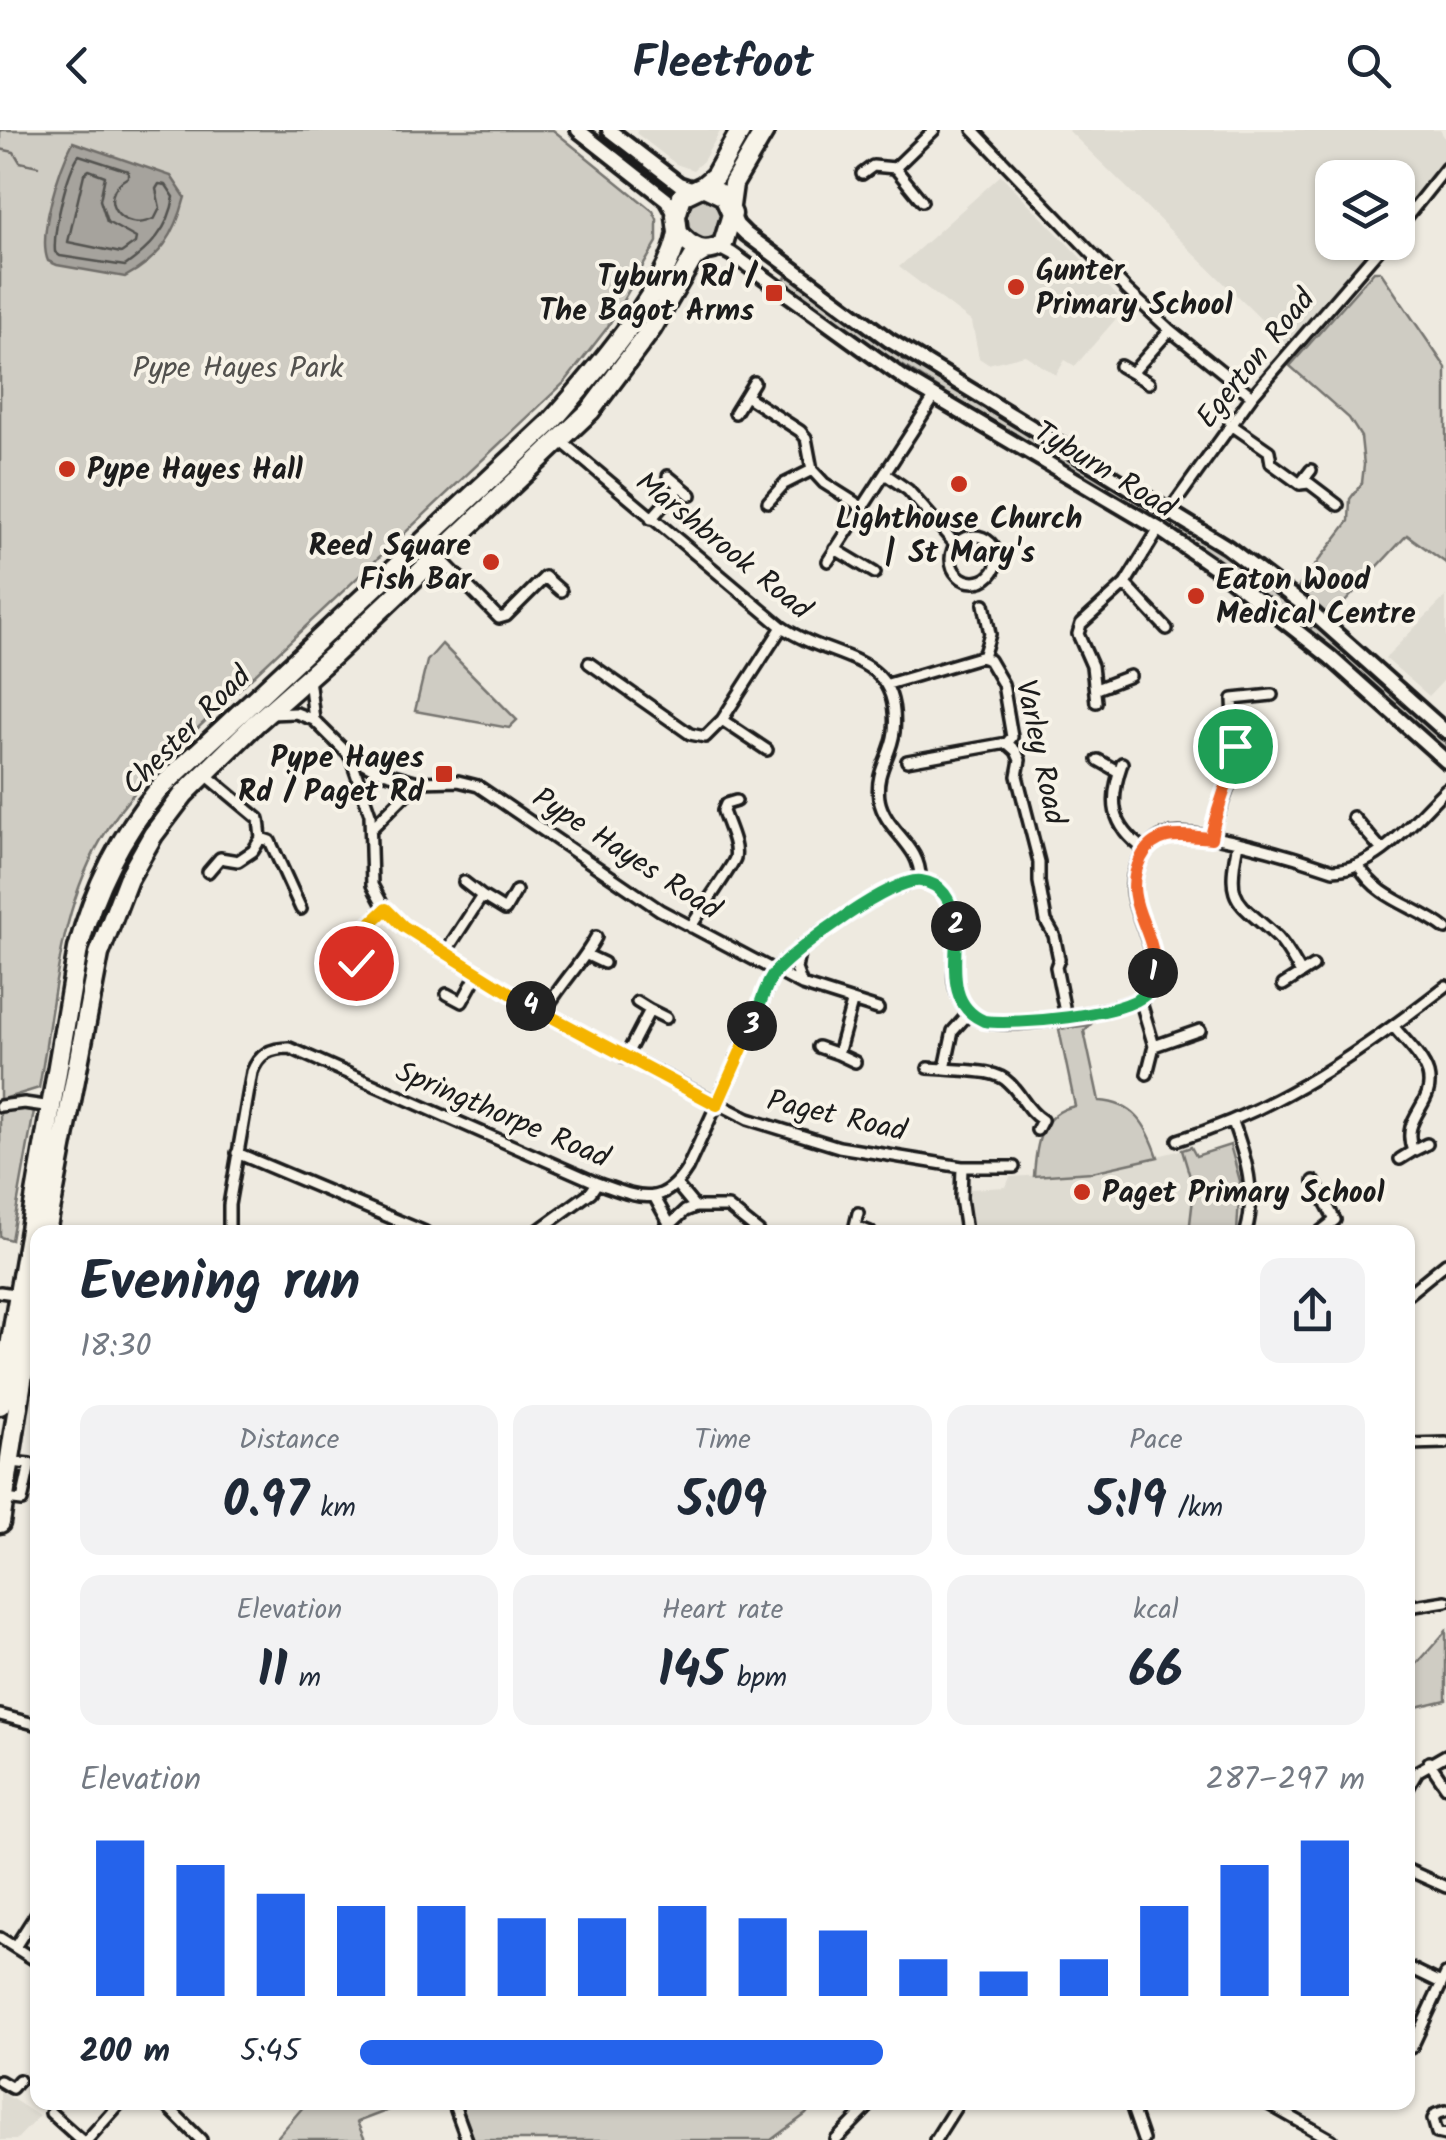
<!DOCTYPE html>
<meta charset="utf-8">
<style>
:root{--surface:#fff;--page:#f2f2f3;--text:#1f2937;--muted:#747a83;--accent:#2563eb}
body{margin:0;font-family:Kalam,sans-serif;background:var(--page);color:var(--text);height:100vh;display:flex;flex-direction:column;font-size:38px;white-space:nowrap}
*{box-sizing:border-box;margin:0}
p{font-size:32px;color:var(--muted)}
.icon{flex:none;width:55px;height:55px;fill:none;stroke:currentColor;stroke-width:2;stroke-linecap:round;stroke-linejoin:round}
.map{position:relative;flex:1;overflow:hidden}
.details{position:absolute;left:30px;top:1095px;width:1385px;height:885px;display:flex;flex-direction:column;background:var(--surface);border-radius:20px;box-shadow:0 2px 8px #0004}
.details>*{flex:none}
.fabs{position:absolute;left:1315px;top:30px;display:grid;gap:20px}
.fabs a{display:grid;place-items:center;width:100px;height:100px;border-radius:20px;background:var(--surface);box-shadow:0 2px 8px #0004;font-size:50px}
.pin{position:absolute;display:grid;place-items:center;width:85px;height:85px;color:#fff;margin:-42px;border:5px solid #fff;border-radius:50%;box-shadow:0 2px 10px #0007}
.km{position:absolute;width:50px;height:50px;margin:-25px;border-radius:50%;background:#222;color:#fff;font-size:28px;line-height:50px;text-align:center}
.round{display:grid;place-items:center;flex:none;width:105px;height:105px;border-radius:20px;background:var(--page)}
.headline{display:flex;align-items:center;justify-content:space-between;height:170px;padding:0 50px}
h1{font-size:55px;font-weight:700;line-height:75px}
.figures{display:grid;grid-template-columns:repeat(3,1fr);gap:15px;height:170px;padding:10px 50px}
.figures div{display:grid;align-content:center;border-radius:20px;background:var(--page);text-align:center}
.figures b{font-size:50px;font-weight:700}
.figures small{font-size:28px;font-weight:400}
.figures p{font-size:28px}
.chart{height:280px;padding:20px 50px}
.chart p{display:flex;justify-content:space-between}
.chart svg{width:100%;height:180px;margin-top:10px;stroke:var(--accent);stroke-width:6}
ul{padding:0 50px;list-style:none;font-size:32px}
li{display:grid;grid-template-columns:160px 120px 1fr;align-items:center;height:75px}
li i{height:25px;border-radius:12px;background:var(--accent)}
header{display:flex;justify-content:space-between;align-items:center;height:130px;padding:0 50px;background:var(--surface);font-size:45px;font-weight:700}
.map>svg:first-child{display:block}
.built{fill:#dedbd1}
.green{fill:#cfccc3;stroke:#767470;stroke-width:2.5}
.water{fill:#a6a39d;stroke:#6f6d69;stroke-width:2.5}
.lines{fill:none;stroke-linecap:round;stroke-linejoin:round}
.shore{stroke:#535250;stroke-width:2.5}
.stream{stroke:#6f6d69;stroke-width:2.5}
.street-casing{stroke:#1c1c1c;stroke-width:16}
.secondary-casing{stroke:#1c1c1c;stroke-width:20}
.highway-casing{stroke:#1c1c1c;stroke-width:25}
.street{stroke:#f7f3e8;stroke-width:9}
.secondary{stroke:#f7f3e8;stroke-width:12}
.highway{stroke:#f7f3e8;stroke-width:18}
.split-1-casing{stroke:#fff;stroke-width:20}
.split-2-casing{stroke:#fff;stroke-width:20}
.split-3-casing{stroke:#fff;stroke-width:20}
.split-4-casing{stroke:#fff;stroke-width:20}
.split-5-casing{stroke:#fff;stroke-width:20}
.split-1{stroke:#f0652b;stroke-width:12}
.split-2{stroke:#22a559;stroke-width:12}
.split-3{stroke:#22a559;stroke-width:12}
.split-4{stroke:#f5b400;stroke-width:12}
.split-5{stroke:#f5b400;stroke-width:12}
.poi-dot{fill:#c8321e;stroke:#f7f3e8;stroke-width:4}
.labels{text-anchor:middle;stroke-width:8;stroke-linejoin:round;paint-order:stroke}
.poi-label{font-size:30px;font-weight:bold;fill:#1c1c1c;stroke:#f7f3e8;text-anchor:start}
.street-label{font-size:30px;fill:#1c1c1c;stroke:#f7f3e8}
.park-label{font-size:30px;fill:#52514e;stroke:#f7f3e8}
</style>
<header><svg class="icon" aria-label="back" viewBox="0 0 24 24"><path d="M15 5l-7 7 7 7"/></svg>Fleetfoot<svg class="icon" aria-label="search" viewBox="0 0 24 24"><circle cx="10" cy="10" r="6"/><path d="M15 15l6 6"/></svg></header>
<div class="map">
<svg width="1446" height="2010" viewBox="0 0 1446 2010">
<rect width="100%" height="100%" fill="#eeeae0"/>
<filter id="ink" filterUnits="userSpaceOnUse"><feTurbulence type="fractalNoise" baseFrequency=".01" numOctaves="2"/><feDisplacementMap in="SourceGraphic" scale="20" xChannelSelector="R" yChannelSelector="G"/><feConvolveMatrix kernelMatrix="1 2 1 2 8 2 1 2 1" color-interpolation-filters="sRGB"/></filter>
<g filter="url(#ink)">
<path class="built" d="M638 0H721L703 31 693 40 676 34 636 3Z
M1068 0H1440L1446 10V30L1398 85V48H1332V112L1374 113 1286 214Z
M1001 45 1127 176 1075 236 1065 230 1056 245 1025 225 988 234 979 228 972 192 899 137Z
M1446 466V548L1429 566 1385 528Z
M1182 1020 1194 1060 1189 1102H975L969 1075 970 1059 1006 1057 1010 1047 1092 1042Z
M0 1961 39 1986 16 2010H0Z"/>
<path class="green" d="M0 0H553L653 81 657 89V112L607 198 565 252 182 613C155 640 127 667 107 700 58 776 55 871 39 958L0 970Z
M702 63 717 71 723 84 719 105 704 112 692 106 684 93 688 71Z
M1374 141H1380L1446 238V433L1407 405 1330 488 1296 460 1349 391 1350 369 1362 353 1364 335 1361 307 1349 288 1290 236Z
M787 145 1153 375 1151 380 1147 382C1022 310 899 238 782 154Z
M513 335 520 343 335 515 328 507Z
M1188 395 1295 474 1289 484 1181 404 1183 397Z
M1306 485 1442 604 1446 608V623L1309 503 1312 496Z
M442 514 517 590 509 598 415 581 427 531Z
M162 666H175L140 714 85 869 76 868 85 816 111 742Z
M1090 895 1084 901 1099 971C1135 973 1147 995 1158 1027L1092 1042 1034 1046C1036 1016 1039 983 1075 976L1059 899Z
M20 979 34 981 11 1110 0 1107V982Z
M1230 1015 1240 1051 1237 1102H1189L1194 1060 1182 1020 1191 1017 1196 1026Z
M1446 1501V1570L1408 1579V1544Z
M317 1973V1972L407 1973 357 1992 365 2010H275L303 1977Z
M459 1973H814L806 1984 771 2010H474Z"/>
<path class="water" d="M73 12 171 46 185 67C175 106 160 128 125 147L57 135 48 131C37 105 60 36 73 12Z"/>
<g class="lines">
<path class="shore" d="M79 25 128 41V47C93 67 122 106 155 88L160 78 156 59 159 54 166 55 174 67C169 99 150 118 125 136L60 126 55 122C53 100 67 42 79 25Z
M89 40 105 46 100 70 107 92 136 108 135 113 121 123 68 112 84 44Z"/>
<path class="stream" d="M0 19 14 22 20 32 38 36"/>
<g class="street-casing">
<path id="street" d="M973 0 1127 160 1170 200 1252 266
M862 44 873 36 895 38
M922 71 895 38 934 0
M1398 98 1446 38
M1120 236 1149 253
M1132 243 1170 200
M746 266 800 301 806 308 812 340
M735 283 754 252
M1230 294 1269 321 1271 333 1300 354 1311 340
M561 311 782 497C835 533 901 521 894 602 891 627 875 640 879 669 885 702 922 715 920 750
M885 344 908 360 956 415
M668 346 691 365
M1300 354 1309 353 1338 375
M768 372 784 354 812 340 824 353 862 377
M1170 380 1252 266 1385 112
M651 389 680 356
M951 429a23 23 0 1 1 46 0a23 23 0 1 1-46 0Z
M835 419 875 443
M438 426 499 488 506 486 545 447 561 461
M828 431 935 266
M1125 454 1167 499
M983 527 990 504 984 474
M589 533 690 604 705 607 722 590 782 497
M309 548 314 590
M888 554 980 527 989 530 1003 554 1012 607 1007 613
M1096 559 1130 546
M1096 572 1092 536 1078 504 1081 494 1125 454 1159 399
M269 584 296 583 314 590 350 626 376 640 418 652 458 651 478 656 660 780 802 855 878 879
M722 590 767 620
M1007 613 1016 621 1020 630 1017 646 1039 732V752L1046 791 1054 805 1059 829 1056 837 1066 887
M350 626 370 684 372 755 385 779 403 796 445 823 544 883 748 989 839 1017 962 1037H1014
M1098 630 1119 642
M907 631 1007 613
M1122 633C1109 671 1110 695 1145 720
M205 644 259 689 261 708 270 711 301 779
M1353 687 1382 720
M371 699 418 652
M1211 708C1215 685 1225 670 1231 648 1237 622 1234 595 1233 569L1272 565
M1238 713C1225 775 1237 769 1278 808 1287 818 1294 831 1301 843
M1359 736C1378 770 1417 776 1446 799
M208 742 220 728 238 731 253 721 261 708
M482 766 505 780 516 761
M691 797C698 784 733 736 735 728 738 715 727 694 723 681L726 674 736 671
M445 823 482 766 464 752
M799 823 796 839 802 855
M587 825 604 833
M356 833 341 821 385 779
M1283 855 1313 836
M447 864 462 872 478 843
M1140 869 1154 916 1147 944
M852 873 838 924 855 932
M650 880 666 888
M970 882 953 901 945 939C964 941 996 939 1009 953 1022 965 1026 980 1042 990L1037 1000
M544 883C559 855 581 835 596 807
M1394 897C1404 910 1423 927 1428 944 1436 975 1399 987 1413 1021L1400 1029
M1154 916 1200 900
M818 917 838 924
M625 928 650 880 637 872
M928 938 945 939
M0 976 24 973 52 977
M1233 992C1246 1028 1257 1064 1246 1102
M1178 1010C1278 980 1364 920 1446 856
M1413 1021 1427 1014
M237 1023 425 1102
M962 1037 961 1068 966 1102
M1314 1051 1335 1090 1320 1102
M676 1054 695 1077H728L759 1102
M655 1068 670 1095 660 1102
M858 1083 855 1096 870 1102
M670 1095 685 1081 695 1077
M229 1102V1075L252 942C259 924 270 918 290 918L597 1053C635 1066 661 1081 687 1039 708 994 729 948 749 901 757 883 763 863 773 845 784 824 892 751 917 751 926 750 937 755 943 762 966 785 952 823 954 850 956 867 967 886 984 891 1015 900 1095 884 1126 874 1188 856 1130 791 1132 755 1133 734 1148 707 1171 704 1208 700 1296 727 1333 740 1379 739 1415 688 1446 659
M536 1102 591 1062 597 1053
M0 1162 21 1165
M1408 1164 1446 1133
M1408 1314 1446 1313
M5 1369 22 1371 30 1334 11 1332
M1408 1477 1446 1471
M0 1585 38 1595
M1429 1632 1446 1657
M1408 1658 1418 1641 1446 1625
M1408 1740 1446 1757
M0 1808 38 1832
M15 1817 38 1781
M1408 1837 1441 1853
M1408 1919 1412 1917 1446 1844
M0 1951 12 1958 19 1950
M163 1972 201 2010
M453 1972 467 2010
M1130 1972 1143 2010
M1265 1972 1332 2010
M1446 1981 1436 1984 1433 1989 1437 2003 1446 2005
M51 1983 81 2010
M87 2010 121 1972
M836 2010 871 1974
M935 2010 959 1972"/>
</g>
<g class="secondary-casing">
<path id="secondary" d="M578 0 667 70 676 86
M609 0 679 54 694 59
M732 84 737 95 746 104 889 210 1227 417 1305 476 1446 602
M719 117 732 124 905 249 1159 399 1220 441 1330 527 1446 631"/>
</g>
<g class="highway-casing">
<path id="highway" d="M703 56 724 66 732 84 723 114C705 126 691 118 678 103L676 86 682 66Z
M703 56 715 46 741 0
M730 76 733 54 765 0
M46 1102 99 824 128 749 153 705 184 664 255 594 332 526 590 281 652 198 693 128 704 121
M0 1275 78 819C94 758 120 706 160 658L551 292C588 250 669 158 678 103
M0 1393 38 1147"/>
</g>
<use href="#street" class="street"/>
<use href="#secondary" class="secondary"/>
<use href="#highway" class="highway"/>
</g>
</g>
<g class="lines" filter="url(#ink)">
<g class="split-1-casing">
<path id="split-1" d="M1153 843C1160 801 1118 774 1141 728 1155 699 1184 706 1211 708 1216 676 1232 650 1235 616"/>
</g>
<g class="split-2-casing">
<path id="split-2" d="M956 796C957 831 945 874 984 891 1017 895 1122 886 1146 864L1153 843"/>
</g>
<g class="split-3-casing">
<path id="split-3" d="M752 896C759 880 765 853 777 840 797 818 893 747 921 751 945 754 953 776 956 796"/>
</g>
<g class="split-4-casing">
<path id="split-4" d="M531 876 717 975 752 896"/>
</g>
<g class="split-5-casing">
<path id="split-5" d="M356 833 341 821 386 779 403 796 531 876"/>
</g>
<use href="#split-1" class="split-1"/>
<use href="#split-2" class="split-2"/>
<use href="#split-3" class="split-3"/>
<use href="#split-4" class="split-4"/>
<use href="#split-5" class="split-5"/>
</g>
<g class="poi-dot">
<circle cx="1016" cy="157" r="10"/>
<rect x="764" y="153" width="20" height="20" rx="5"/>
<circle cx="67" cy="339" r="10"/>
<circle cx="959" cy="354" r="10"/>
<circle cx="491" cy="432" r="10"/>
<circle cx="1196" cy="466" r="10"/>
<rect x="434" y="634" width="20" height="20" rx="5"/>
<circle cx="1082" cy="1062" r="10"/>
</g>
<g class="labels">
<g class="poi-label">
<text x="1036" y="150">Gunter<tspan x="1036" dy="34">Primary School</tspan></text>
<text x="754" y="156" text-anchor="end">Tyburn Rd /<tspan x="754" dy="34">The Bagot Arms</tspan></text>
<text x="87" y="349">Pype Hayes Hall</text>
<text x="959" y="398" text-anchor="middle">Lighthouse Church<tspan x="959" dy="34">| St Mary's</tspan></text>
<text x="471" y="425" text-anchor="end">Reed Square<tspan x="471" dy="34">Fish Bar</tspan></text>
<text x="1216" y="459">Eaton Wood<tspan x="1216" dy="34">Medical Centre</tspan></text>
<text x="424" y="637" text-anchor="end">Pype Hayes<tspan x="424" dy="34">Rd / Paget Rd</tspan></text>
<text x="1102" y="1072">Paget Primary School</text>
</g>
<g class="street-label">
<text transform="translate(1255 228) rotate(-51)" y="10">Egerton Road</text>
<text transform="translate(1105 339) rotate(31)" y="10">Tyburn Road</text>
<text transform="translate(724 415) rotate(39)" y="10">Marshbrook Road</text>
<text transform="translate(186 600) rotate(-45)" y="10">Chester Road</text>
<text transform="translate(1041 622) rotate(78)" y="10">Varley Road</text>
<text transform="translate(627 723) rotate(33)" y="10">Pype Hayes Road</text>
<text transform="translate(503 984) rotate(23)" y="10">Springthorpe Road</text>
<text transform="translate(837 985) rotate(13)" y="10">Paget Road</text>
</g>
<g class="park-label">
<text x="238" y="247">Pype Hayes Park</text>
</g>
</g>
</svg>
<div class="fabs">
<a><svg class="icon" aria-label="layers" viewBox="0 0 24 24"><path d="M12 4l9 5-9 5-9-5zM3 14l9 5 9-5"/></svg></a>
</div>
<div class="pin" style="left:1235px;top:616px;background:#1e9e55"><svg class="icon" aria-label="arrive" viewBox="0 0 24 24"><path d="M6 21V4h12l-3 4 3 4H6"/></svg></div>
<div class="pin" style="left:356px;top:833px;background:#d93025"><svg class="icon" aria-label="check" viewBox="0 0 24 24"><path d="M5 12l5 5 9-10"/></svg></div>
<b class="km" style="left:1153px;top:843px">1</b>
<b class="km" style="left:956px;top:796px">2</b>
<b class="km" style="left:752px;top:896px">3</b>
<b class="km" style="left:531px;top:876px">4</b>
<section class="details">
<div class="headline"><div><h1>Evening run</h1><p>18:30</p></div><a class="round"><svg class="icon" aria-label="share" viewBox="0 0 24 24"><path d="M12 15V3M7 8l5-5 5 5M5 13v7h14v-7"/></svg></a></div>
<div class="figures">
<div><p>Distance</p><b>0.97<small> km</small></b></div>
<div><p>Time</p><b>5:09</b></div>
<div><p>Pace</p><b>5:19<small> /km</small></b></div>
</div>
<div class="figures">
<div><p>Elevation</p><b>11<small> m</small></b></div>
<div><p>Heart rate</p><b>145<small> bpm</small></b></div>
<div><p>kcal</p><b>66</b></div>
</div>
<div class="chart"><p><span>Elevation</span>287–297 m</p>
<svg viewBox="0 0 160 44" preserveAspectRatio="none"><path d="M5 44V6M15 44V12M25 44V19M35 44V22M45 44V22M55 44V25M65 44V25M75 44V22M85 44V25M95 44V28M105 44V35M115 44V38M125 44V35M135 44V22M145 44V12M155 44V6"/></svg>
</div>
<ul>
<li><b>200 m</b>5:45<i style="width:52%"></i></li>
</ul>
</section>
</div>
